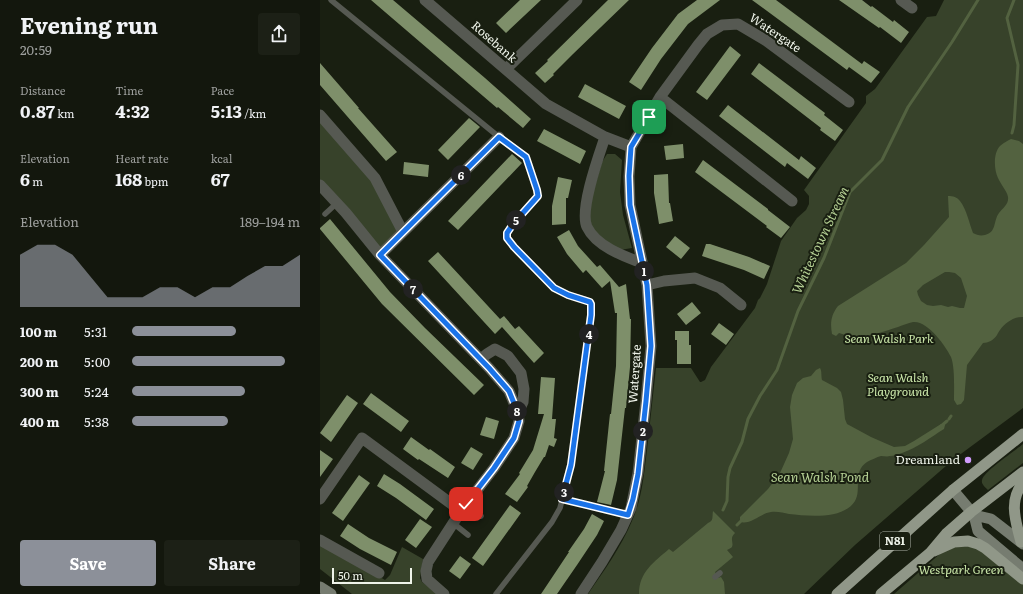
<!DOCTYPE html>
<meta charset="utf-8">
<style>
:root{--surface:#13170d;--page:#1c2016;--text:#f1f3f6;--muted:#9d9f9d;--accent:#8c9099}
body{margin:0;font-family:Literata,serif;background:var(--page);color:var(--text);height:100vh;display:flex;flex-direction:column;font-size:15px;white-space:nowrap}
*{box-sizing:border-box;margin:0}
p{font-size:13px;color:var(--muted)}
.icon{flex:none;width:22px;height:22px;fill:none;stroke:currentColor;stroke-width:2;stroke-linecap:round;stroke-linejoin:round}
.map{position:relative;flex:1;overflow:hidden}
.details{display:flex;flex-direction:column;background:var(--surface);width:320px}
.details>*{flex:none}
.scale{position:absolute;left:12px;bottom:10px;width:80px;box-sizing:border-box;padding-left:4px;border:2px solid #eff4ea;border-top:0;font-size:11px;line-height:14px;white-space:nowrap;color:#eff4ea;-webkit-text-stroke:3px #191f11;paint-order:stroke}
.pin{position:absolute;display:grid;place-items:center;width:34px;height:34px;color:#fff;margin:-17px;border-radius:8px;box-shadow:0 2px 6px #0006}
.km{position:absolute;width:20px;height:20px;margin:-10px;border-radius:50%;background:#222;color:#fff;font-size:11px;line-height:20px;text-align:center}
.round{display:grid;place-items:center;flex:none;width:42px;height:42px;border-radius:4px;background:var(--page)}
.headline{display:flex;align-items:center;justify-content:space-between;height:68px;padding:0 20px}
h1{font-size:22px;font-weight:700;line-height:30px}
.figures{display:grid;grid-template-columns:repeat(3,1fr);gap:6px;height:68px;padding:4px 20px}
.figures div{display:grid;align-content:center}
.figures b{font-size:17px;font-weight:700}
.figures small{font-size:11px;font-weight:400}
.figures p{font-size:11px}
.chart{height:112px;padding:8px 20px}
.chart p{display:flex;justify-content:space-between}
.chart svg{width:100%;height:72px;margin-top:4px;fill:var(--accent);opacity:.7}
.cta{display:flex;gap:8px;margin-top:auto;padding:8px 20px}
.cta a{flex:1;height:46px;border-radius:4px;background:var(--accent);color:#fff;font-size:16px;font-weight:700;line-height:46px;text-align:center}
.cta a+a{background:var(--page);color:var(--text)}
ul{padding:0 20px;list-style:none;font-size:13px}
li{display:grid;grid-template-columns:64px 48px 1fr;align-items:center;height:30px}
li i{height:10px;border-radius:5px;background:var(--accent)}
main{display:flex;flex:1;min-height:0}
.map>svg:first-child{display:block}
.green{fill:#37422a}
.water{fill:#536240;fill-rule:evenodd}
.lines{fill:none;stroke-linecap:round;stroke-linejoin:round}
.stream{stroke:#536240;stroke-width:3}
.building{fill:#7e8f6a}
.service{stroke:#565952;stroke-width:5.5}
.minor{stroke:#565952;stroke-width:11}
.secondary{stroke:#767c70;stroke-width:11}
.primary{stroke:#909788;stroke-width:11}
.route-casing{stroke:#fff;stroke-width:8}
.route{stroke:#1a73e8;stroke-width:5}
.poi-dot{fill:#d19dfe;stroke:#191f11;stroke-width:1.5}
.labels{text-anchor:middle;stroke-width:4;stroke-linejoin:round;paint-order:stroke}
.shield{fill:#191f11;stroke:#afb4a9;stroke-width:1}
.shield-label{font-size:11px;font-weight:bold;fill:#eff4ea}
.street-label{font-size:12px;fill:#eff4ea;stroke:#191f11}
.park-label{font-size:12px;font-style:italic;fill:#c9e5a8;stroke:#191f11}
.poi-label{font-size:12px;fill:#eff4ea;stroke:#191f11;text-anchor:end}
.water-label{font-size:13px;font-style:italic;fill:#b5d094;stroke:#191f11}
</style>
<main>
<section class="details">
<div class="headline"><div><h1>Evening run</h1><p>20:59</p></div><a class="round"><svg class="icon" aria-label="share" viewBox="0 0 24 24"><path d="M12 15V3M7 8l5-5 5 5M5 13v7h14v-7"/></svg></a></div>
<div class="figures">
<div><p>Distance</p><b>0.87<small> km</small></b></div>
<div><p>Time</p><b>4:32</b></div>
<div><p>Pace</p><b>5:13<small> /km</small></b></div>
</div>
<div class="figures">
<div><p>Elevation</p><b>6<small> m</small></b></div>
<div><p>Heart rate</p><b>168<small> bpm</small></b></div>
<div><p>kcal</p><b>67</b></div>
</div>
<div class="chart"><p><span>Elevation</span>189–194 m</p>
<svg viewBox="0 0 160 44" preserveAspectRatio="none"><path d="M0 44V12L10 6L20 6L30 12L40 25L50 38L60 38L70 38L80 32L90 32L100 38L110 32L120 32L130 25L140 19L150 19L160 12V44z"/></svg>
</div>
<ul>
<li><b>100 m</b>5:31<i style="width:62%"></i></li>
<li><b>200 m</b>5:00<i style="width:91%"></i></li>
<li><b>300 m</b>5:24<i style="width:67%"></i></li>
<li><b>400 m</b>5:38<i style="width:57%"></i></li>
</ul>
<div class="cta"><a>Save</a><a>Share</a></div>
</section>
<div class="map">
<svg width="703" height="594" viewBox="0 0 703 594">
<rect width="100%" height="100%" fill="#191f11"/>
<path class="green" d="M624 0H703V408L634 459 535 545 484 594H268C284 571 301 547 312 521 322 499 324 474 327 450 330 422 333 395 336 368H371L380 382H381L385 380 391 367 435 308 438 300 440 298 447 284 461 241 477 218 486 210 489 204V196L484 190 546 103V96L555 89 607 17 616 16Z
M0 115 55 178 83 232 60 255 0 185Z
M287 154H295L302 160 300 192 303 215 312 248 300 250 283 240 273 229 268 215 272 196 282 162Z
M703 444V463L668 490C665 487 661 484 662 480 664 471 695 451 703 444Z
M0 541 65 580 70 575 82 547 103 559 100 578 102 582 118 594H32L0 569Z
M654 546 703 582V594H574L622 552 630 547Z"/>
<path class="water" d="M691 139 699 141 703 144V317C695 316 685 323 680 330 679 331 678 333 677 335 674 340 668 343 663 343L647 365 644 400 641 404 637 405 634 400C634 389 635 367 631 357 626 346 607 320 593 322 588 323 583 325 578 327 559 333 540 341 519 333L516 336 512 334C510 323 511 315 518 306L586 263 604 245 629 217 628 196C633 196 637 197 640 201 647 210 649 223 653 233 657 235 660 236 665 235 677 232 673 221 679 213 683 208 689 204 688 197 687 191 681 185 678 178 674 170 673 153 680 146 683 143 687 141 691 139ZM625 272H629L635 273 641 278 647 296 644 308H640L632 306 628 307 621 305 613 306 607 305 601 301 598 295 597 291 603 285Z
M500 368C502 371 501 376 502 380L517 388 521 392 523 400 525 419 527 424 551 437 567 444 574 447 585 446 594 441 621 424 625 425 624 429C611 437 597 448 582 453 578 454 574 456 570 456 567 457 564 456 561 456 557 457 551 460 547 462 532 472 542 490 535 501 523 520 488 516 469 514 464 513 457 511 451 512 441 513 431 525 420 522V517L448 489 460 473 469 453 473 439 470 407 472 395 477 383 483 378 491 376 496 370Z
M393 511 415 533C409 539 414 542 412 547 411 548 409 549 407 550L413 557 395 572 398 578 401 577 404 582 405 594H319C319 572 334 562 349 549L353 552 388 523C394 521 392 516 393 511Z"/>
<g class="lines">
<path class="stream" d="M692 133 694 125 698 65 687 18 694 0
M629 419 631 416
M620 427 627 421
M403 510 407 501 408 477 410 468 422 442 428 419 440 396 457 370 478 311 504 258 530 192 562 160 588 107 632 42 658 0
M417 525 423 519"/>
</g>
<path class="building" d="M51 0H73L165 78 211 119 203 128 178 107 177 108Z
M200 0H221L186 33 176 23Z
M288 0H309L253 54 233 74 234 75 225 83 215 73 228 61 227 60Z
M377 0H400L368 24 341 59 321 90 309 82 332 48 358 14Z
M432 0H456L542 64 544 61 560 72 551 83 529 67 527 70Z
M519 0H542L551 7 552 6 573 22 574 20 589 32 581 43 560 27 559 28Z
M410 46 421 55 387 100 376 92Z
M0 63 39 108H38L77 152 66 161 0 85Z
M439 63 505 113 504 115 523 130 515 141 500 130 501 128 431 74Z
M265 84 306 106 299 119 258 97Z
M408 105 479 160 481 156 496 168 488 179 467 163 465 167 399 116Z
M149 118 160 127 128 160 118 150Z
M224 129 266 151 260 164 217 141Z
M363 144 364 158 346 160 344 146Z
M192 154 202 163 138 230 128 221Z
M383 160 448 209V210L470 227 461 238 446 227 447 226 375 172Z
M84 162 109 165 108 177 83 174Z
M348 174 349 203H350L353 221 339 224 334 193V175Z
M238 177 252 180 248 198H246V224L232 225V206Z
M10 219 70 292 105 328 164 385 154 395 62 304 0 229V228Z
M249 230 258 246 277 267 280 265 299 287 306 284 310 319H311L310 367 306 408H305L297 480 291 505 277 502 285 471H284L289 423 290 414H291L296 366 297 313H295L290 281 282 288 266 270 263 273 247 254 237 237Z
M355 236 370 248 361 259 346 247Z
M386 244H390L429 257 450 266 444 279 424 270 382 256Z
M118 252 180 319 184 316 195 329 199 326 224 353 214 363 182 327 175 334 108 261Z
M372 302 381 313 366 325 357 314Z
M399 323 414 334 406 345 391 334Z
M355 331H369V345H371V364H357V340H355Z
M221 377 235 378 232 419H236L234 438 237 439 234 447 229 445 225 457H224L215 472 207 486 208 487 197 502 185 494 200 474 199 473 213 450 224 414H218Z
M51 393 89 421 81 432 43 404Z
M27 395 38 403 11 442 0 433Z
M166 417 179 421 174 439 160 435Z
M91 437 109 450 110 449 135 467 128 478 99 459 98 460 83 449Z
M151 447 163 454 153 470 141 463Z
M0 450 13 459 0 477Z
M64 474 80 484 114 509 106 520 76 498 57 486Z
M39 475 50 483 23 521 12 513Z
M190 505 201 513 163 566 152 558Z
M272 514 284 521 277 535 257 565 237 594H221L249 552H248L264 529Z
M100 519 112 527 96 548 85 540Z
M28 524 49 538 77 552 71 565 40 549 20 536Z
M140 556 151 564 140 579 129 571Z"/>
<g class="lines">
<path class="service" d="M11 0 179 137 206 157 217 189 218 196 193 224 187 233V238L194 247 234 288C239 291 243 293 248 295 253 296 267 299 270 302 272 305 271 311 271 315L251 465 240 508 232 522 176 594
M5 214 17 203
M242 499 308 515
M146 504 161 516
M133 523 148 535
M395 577 400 573"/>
<path class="minor" d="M105 0 226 104 285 137 311 147
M581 0 592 8
M186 69 257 0
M340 97 472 201
M0 115 55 178 83 232
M285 137C279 155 259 210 267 227 276 246 303 256 322 263
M0 185 26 213 60 255 169 368 189 391 198 413 199 421 194 438 174 468 141 511 108 562 106 571 107 579 124 594
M60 255 179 137
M327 285 344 281 375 278 400 288 421 305
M161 359 167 354 175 349 188 356 201 373 204 389 203 402 198 413
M0 499 42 438 141 511
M0 540 59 573
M261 594 282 562 301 530 311 508 318 473 326 401 331 346 327 285 310 205 309 177 311 147 340 97 378 45 387 34 402 25 418 24 445 40 529 102"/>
<path class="secondary" d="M633 490 654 515 658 531 703 569
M654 515 671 519 703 544
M0 587 11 594"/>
<path class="primary" d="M701 542C696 522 688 501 703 483
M614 551 634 542 648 541 658 544 665 548 703 579
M517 594 633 490 703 434
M561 594 610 553 626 534 651 512 703 472"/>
</g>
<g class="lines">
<g class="route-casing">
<path id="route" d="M146 504 174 468 194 438 199 421 198 413 189 391 169 368 60 255 179 137 206 157 217 190 218 196 193 224 187 233V238L194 247 234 288 248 295 270 302 271 304V315L251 465 242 499 308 515 313 499 318 474 326 401 331 346 327 285 310 205 309 176 311 147 329 117"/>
</g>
<use href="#route" class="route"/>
</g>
<circle class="poi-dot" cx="648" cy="460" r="4"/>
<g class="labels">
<rect class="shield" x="560" y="532" width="30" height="18" rx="3"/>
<g class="shield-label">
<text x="575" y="545">N81</text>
</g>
<g class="street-label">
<text transform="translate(455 33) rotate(34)" y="4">Watergate</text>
<text transform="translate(174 42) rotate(41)" y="4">Rosebank</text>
<text transform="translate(315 374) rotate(-86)" y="4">Watergate</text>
</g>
<g class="park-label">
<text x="569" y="343">Sean Walsh Park</text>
<text x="578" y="382">Sean Walsh<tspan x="578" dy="14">Playground</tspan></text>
<text x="641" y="574">Westpark Green</text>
</g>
<g class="poi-label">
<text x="640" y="464">Dreamland</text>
</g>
<g class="water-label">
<text transform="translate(500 240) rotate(-65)" y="5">Whitestown Stream</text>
<text x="500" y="482">Sean Walsh Pond</text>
</g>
</g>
</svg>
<div class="scale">50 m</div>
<div class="pin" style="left:329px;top:117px;background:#1e9e55"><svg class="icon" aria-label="arrive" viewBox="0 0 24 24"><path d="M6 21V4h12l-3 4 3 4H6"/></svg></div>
<div class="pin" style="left:146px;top:504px;background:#d93025"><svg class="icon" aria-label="check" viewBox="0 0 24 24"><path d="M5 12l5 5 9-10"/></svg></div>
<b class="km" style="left:324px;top:271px">1</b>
<b class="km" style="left:323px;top:431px">2</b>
<b class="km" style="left:244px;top:492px">3</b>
<b class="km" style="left:269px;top:334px">4</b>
<b class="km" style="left:196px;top:220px">5</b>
<b class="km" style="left:141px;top:175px">6</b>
<b class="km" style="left:93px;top:289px">7</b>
<b class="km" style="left:197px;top:411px">8</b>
</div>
</main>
